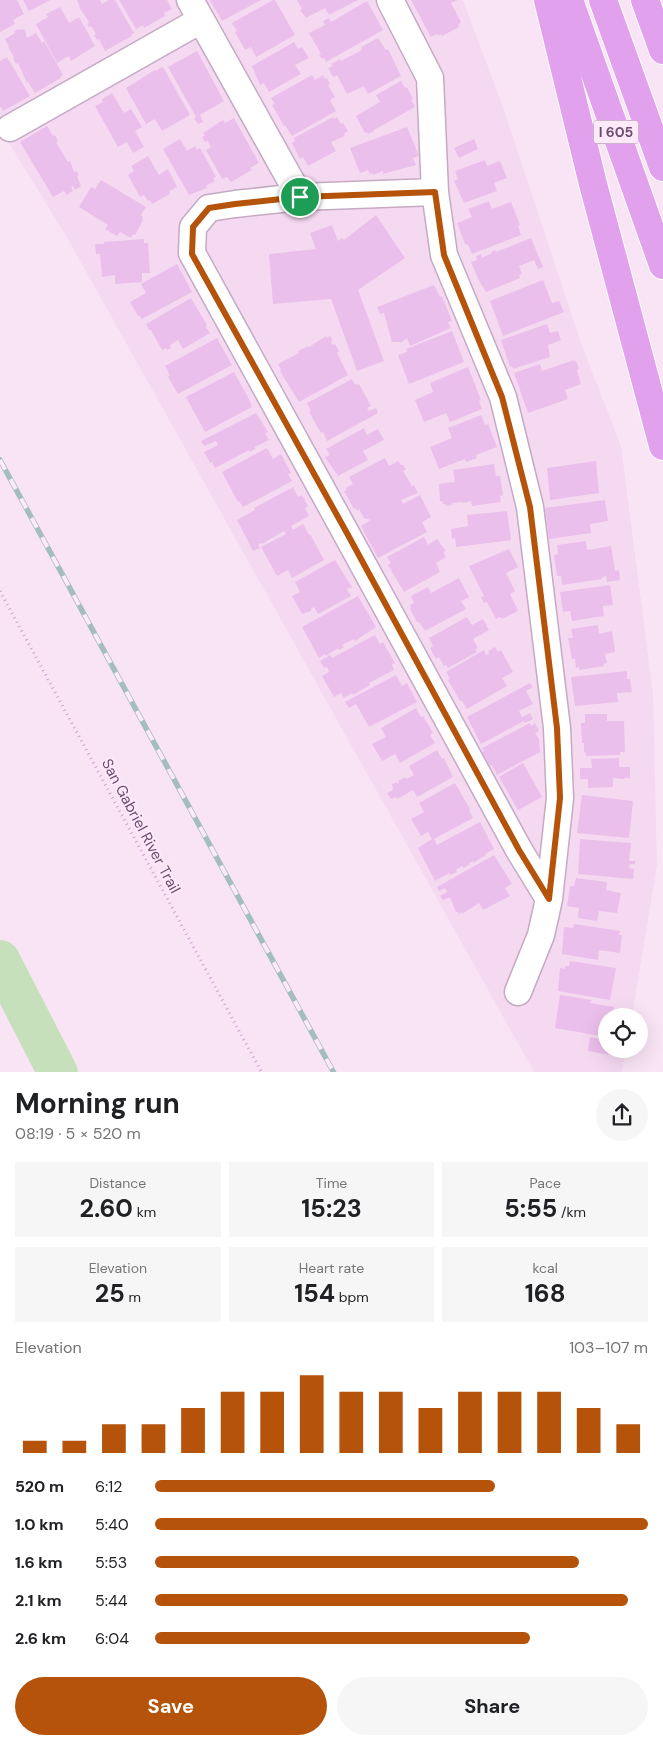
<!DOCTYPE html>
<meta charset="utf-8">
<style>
:root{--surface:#fff;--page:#f6f6f6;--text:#202124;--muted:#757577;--accent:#b45309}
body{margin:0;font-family:"DM Sans",sans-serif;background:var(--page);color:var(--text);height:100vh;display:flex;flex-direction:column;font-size:19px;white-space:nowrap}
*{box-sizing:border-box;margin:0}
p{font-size:16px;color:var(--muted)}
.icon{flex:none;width:28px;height:28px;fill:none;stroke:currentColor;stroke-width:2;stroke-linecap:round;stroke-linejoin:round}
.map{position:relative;height:1072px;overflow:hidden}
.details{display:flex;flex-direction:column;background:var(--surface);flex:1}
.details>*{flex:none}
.buttons{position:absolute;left:598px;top:1008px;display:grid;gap:10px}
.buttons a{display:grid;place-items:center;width:50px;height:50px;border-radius:50%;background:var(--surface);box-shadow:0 5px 20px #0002;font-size:25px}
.pin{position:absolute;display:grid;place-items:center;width:42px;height:42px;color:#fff;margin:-21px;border:2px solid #fff;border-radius:50%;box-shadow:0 1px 5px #0007}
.round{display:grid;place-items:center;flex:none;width:52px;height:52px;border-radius:26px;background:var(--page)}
.headline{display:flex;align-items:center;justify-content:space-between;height:85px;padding:0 15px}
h1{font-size:28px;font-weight:700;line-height:38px}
.stats{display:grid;grid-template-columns:repeat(3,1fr);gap:8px;height:85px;padding:5px 15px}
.stats div{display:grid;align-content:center;border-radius:0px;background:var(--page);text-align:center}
.stats b{font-size:25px;font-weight:700}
.stats small{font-size:14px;font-weight:400}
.stats p{font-size:14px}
.chart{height:140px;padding:10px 15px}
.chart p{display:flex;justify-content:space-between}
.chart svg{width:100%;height:90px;margin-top:5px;stroke:var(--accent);stroke-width:6}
.primary-button{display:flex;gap:10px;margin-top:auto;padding:10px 15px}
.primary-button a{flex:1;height:58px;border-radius:30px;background:var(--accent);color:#fff;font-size:20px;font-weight:700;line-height:58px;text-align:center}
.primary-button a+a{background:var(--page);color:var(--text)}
ul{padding:0 15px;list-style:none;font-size:16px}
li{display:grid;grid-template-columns:80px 60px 1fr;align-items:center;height:38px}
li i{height:12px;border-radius:6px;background:var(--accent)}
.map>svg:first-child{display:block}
.residential{fill:#f5d9f1}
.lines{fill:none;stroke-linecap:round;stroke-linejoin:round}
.river{stroke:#c5e0bb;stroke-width:40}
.building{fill:#ebbfeb}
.minor-casing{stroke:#c5aac4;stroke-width:29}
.highway-casing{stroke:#fff;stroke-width:30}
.path{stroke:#cfa2d0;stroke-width:3;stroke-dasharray:1 4;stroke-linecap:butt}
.minor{stroke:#fff;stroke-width:26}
.highway{stroke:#e1a1ed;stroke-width:28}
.rail-casing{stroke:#a4bdc1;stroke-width:5.5}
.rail{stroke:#fde9f9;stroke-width:4;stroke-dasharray:11;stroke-linecap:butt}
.route-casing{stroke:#fff;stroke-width:10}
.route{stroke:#b45309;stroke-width:6}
.labels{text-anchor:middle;stroke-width:4;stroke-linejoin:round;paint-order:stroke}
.shield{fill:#fde9f9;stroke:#987c98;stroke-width:1}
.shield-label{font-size:14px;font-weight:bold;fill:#6c4d6e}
.street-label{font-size:15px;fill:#6c4d6e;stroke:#fde9f9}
</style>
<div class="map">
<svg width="663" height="1073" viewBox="0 0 663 1073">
<rect width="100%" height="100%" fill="#f9e4f5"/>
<path class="residential" d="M0 0H463L502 104 581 343 621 446 653 694 657 864 632 1016H606V1049H626L622 1072H534L69 241 0 128Z"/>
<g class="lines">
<path class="river" d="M0 960 58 1073"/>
</g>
<path class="building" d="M0 0H17L24 14 13 20 15 24 0 32Z
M23 0H50L29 11Z
M77 0H100L102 4 109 0H115L134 33 131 35 132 36 105 51 99 39 97 40 94 35 96 34 91 26 89 27 87 24 89 22 79 7H80Z
M119 0H167L172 9 164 13 165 16 144 28 143 25 136 29Z
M210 0H261L222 21Z
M273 0H275L295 35 256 57 251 47 245 50 235 32 237 31 232 23Z
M297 0H358L329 15 325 8 306 18 300 10 302 9Z
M411 0H458L451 3 461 22 458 25 459 27 442 36 441 34 438 36 437 34 431 37Z
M367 1 383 30 326 62 324 58 322 59 319 55 321 54 309 33 325 25 323 21 329 18 331 22Z
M60 7 69 23 79 17 95 46 71 61 69 56 57 63 36 24 48 17 46 14Z
M19 29 20 30 22 29 25 30 27 38 36 33 42 43 44 41 63 75 60 77 61 78 35 93 28 82 27 83 18 63 16 64 13 58 14 57 8 47H9L5 39 15 33 14 31Z
M378 38 386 50 388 49 401 76 368 94 364 86 347 94 337 75 333 77 328 68 333 66 331 64 340 59 341 61 362 50 361 47Z
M294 42 298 49 302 47 309 58 295 65 301 74 269 92 264 83 260 85 252 66Z
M197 51 224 101 200 115 203 122 198 124 194 118 196 117 168 67Z
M7 57 30 96 3 111 0 106V61Z
M163 67 190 115 162 131 155 119 146 124 126 88 155 70V71Z
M312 75 315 80 323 75 325 79 327 78 330 84 328 85 335 97 330 100 336 111 292 136 285 125 284 126 272 105 275 104 271 98Z
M401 81 405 88 407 87 413 99 411 100 415 107 374 130V131L368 134 367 132 365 133 356 116 380 102 376 95Z
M112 93 124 113 131 109 142 127 135 131 144 147 133 153 127 142 118 147 95 106 103 102 102 99Z
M333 117 334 119 337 117 341 124 343 123 348 131 344 134 345 136 331 142 336 151 308 166 303 157 300 159 292 143 295 141 294 138Z
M234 118 259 163 250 168 252 170 231 182 227 177 222 179 206 150 211 147 208 141 205 142 202 137 205 135 203 133 223 120 225 123Z
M47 126 53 136 55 135 58 141 56 142 68 162 70 161 74 172 76 171 79 175 77 176 81 186 75 190 73 186 71 187 73 191 67 195 64 191 53 197 20 142Z
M407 127 419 156 413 158 416 165 383 174V171L373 175 372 173 370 174 368 170 360 173 350 148Z
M180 139 187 151 195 146 197 150 200 148 216 177 213 178 215 181 206 186 207 188 189 195 163 149Z
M474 139 478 149 459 158 454 148Z
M148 156 159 175 168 169 177 187 169 191 170 194 152 204 150 200 148 201 144 195 140 197 128 175 134 171 131 166Z
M485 160 487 166 500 161 507 178 494 183 497 191 464 203 454 181 458 179 455 171Z
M101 180 146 207 141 215 143 217 142 220H143L135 235 133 234 131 238 120 232 117 236 105 229 108 225 79 207 91 187 95 189Z
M489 201 492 209 511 202 520 225 518 226 521 235 472 254 468 245 465 244 457 223 472 217 468 209Z
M376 215 405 258 358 290 384 361 357 371 331 299 273 304 269 254 316 249 310 233 332 225 338 241 342 238 344 240Z
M531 238 543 267 538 269 534 260 519 266 522 274 519 275 520 278 486 292 479 281 471 262 477 260 476 256 481 254 482 258 492 253 491 252 495 250 496 252Z
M144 239V243H148L150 273H142V282L115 284V275L102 277 100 254H96L95 244H104V242Z
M177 264 192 292 142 319 139 315 138 316 130 302 146 293 141 284Z
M543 280 552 303 559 301 564 312 503 336 490 301Z
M434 285 440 297 442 296 452 321 448 322 451 328 410 346 407 338 400 343 399 342H392L384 313 380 314 377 307Z
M191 298 207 325 205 326 210 333 183 349 178 340 170 345 171 348 167 350 166 348 162 350 151 330H149L146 324Z
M547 324 550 333 558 331 561 340 548 345 550 357 513 369 512 366 510 367 501 340Z
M452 331 464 362 409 384 398 355 407 352 406 349Z
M326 336V338L330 336 333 341 331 342 332 345 335 344 339 351 337 353 348 375 299 402 280 371 281 370 278 364 299 353 298 351 308 346 309 347Z
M217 338 232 365 178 394 168 377 170 375 165 366Z
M574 360V362L576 361 579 369 577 370 581 384 565 390 568 399 528 413 514 373 540 364 542 371Z
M468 367 481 400 479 401 482 409 450 422 446 413 424 422 415 400 433 392 430 383Z
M234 372 249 399 252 407 205 432 186 397Z
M352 379 354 383 358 385 359 384 371 406 367 408 369 411 376 408 378 413 327 441 323 432 321 433 309 412 311 411 307 403Z
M256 413 268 432 265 433 269 440 255 447V449L250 452 249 450 215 468 212 462 210 463 204 452 218 445 216 441 204 446 201 441Z
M481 415 485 425 488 424 497 447 476 455 477 458 466 462 465 459 439 469 430 447 452 438 448 428Z
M364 428 367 435 378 429 384 440 363 451 368 460 338 476 325 457 330 455 326 449Z
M267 448 273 459 281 454 291 473 288 474 292 481 243 507 239 501 238 502 222 472Z
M385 458 389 466 398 461 401 465H403L406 469 403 471 412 486 414 485 418 493 401 500 403 504 420 495 431 517 422 522 427 532 378 558 361 526 371 520 364 518 359 509 357 511 356 508 354 509 344 491 347 490 346 488 353 484 349 477Z
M596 461 599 493 550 500 547 468Z
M494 464 496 476H500L503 495 500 496 501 502 472 506 471 501 463 503V502L452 503V505L446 506 445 504H443L442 501H440L439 484 455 482 453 470Z
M293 487 298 497 302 495 308 506 305 508 309 516 291 526 293 530 303 524 309 535 310 534 324 560 292 578 288 570 277 576 261 547 286 534 284 531 262 544 261 543 258 544 260 548 253 551 237 520 255 510 254 508Z
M605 500 608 521 590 524 591 533 549 539 545 508Z
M507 511 511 540 456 547 455 538 452 539 451 529 468 526 467 515Z
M424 537 428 545 437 539 446 551 443 552 446 557 436 563 440 572 404 592 388 565 391 563 387 557Z
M586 541 587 550 611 546 615 571 619 570 620 580 607 582 606 576 602 577V579L562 585 561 576H557L554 555 558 554 557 545Z
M509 549 518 567 506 573 515 591 510 594 518 611 502 619 500 617 496 619 487 602 484 603 481 597 484 596 469 566Z
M335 560 352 587 347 589 351 596 318 614 314 607 311 609V611L302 614 292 596 300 592 295 582Z
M459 578 469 597 461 601 466 609 425 631 420 623 417 622 410 609 411 608 410 605 414 603 411 596 428 587 431 593Z
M610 585 613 605 603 606 604 616 572 621 570 611 563 612 560 592Z
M358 596 376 627 355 641 354 639 342 645 344 647 339 650 338 648 326 656 325 654 319 658 302 627Z
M467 617 472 625 483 619 489 630 473 639 478 648 475 649 477 652 448 668 446 665 444 666 439 657 436 659 430 648 433 646 429 638Z
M598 625 599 634 612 631 615 652 605 654 607 663 603 664 604 666 579 670V667L576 668 575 659H572L568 638H573L571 629Z
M375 635 380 644 383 642 395 663 392 664 394 670 369 683 370 685 353 695 352 693 344 698 341 693 334 697 322 676 329 672 327 667 324 668 320 661 330 655 332 658Z
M495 647 498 652 501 650 513 672 502 678 507 686 467 709 462 701H460L448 680 450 679 446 672 484 650 486 655 489 654 488 651Z
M627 671V679H630L632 692 617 693 618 702 575 706 571 677Z
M396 675 402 686 407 683 417 702 369 727 356 704 349 708 345 702Z
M530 683 533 687 526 691 533 704 519 711 522 717 530 713 533 719 525 723 524 721 481 744 467 717Z
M416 708 421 717 423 716 433 733 430 735 435 743 400 763 395 754 382 761 372 744 386 737 381 728Z
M585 714H607V721H624L625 752H620V755L586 756V753L584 752V743H582L581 723H585Z
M530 723 531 726 535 723 539 731 535 733 539 739 540 752 497 775 492 765 490 766 482 752 484 751 482 748Z
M437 750 442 759 444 758 453 777 417 797 413 790 397 799 396 797 391 799 387 793 393 790 392 784 397 782V784L399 782 398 781 405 777 406 779 414 775 409 766Z
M619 758V767H630V778H624V779L613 778V787L588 788V779H580V768H592L591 759Z
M523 763 542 797 518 810 499 777Z
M455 783 470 809 469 810 473 818 434 839 437 845 480 822 494 849 485 854 486 855 473 863V861L469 863 470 864 464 868 462 866 456 870 457 872 450 875 449 873 435 881 418 848 432 839 428 832 421 836 411 819 424 812 419 803Z
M582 795 633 801 629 838 577 833Z
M580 839 631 843 629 861H635V864H630L629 868 634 869 633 879 578 874Z
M494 855 512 884 505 888 510 896 483 910 479 903 462 914V912L459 914 458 912H456L450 897 443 900 440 896 447 892 445 888 439 891 437 887Z
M576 878 607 882 606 890 621 893 617 913 599 911 597 921 578 918 579 908 567 906 570 886H574Z
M574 924 620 931 619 935H622L620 953 599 950 598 960 562 954 564 927 573 928Z
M570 961 616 968 610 1000 558 991 560 968 565 969V966H569Z
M560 995 591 1000 590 1003 614 1007 612 1016H606V1037L555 1028Z
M590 1037 606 1040V1049H612L611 1055 588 1051Z"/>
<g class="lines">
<g class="minor-casing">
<path id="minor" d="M190 0 300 197
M390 0 430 78 435 192 444 255 503 397 530 507 557 728 560 798 549 899 541 935 518 992
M10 128 201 20
M435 192 300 197 235 204 209 208 193 227 192 253 347 535 519 850 549 899"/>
</g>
<g class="highway-casing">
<path id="highway" d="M548 0 593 184 663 446
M569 0 663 265
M603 0 663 167
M645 0 663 50"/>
</g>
<path class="path" d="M0 591 262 1073"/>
<use href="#minor" class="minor"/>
<use href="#highway" class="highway"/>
<g class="rail-casing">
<path id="rail" d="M0 460 334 1073"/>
</g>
<use href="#rail" class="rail"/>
</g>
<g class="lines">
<g class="route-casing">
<path id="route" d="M435 192 444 255 502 397 530 507 557 728 560 798 549 899 519 850 348 535 192 254 193 227 209 208 235 204 300 197Z"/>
</g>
<use href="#route" class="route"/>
</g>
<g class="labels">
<rect class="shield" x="593.5" y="120.5" width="45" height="23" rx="4"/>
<g class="shield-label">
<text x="616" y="137">I 605</text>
</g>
<g class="street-label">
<text transform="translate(141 826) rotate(62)" y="5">San Gabriel River Trail</text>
</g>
</g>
</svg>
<div class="buttons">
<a><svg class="icon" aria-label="locate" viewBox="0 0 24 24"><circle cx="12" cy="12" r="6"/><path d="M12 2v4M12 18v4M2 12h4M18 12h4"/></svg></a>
</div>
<div class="pin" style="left:300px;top:197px;background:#1e9e55"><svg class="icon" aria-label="arrive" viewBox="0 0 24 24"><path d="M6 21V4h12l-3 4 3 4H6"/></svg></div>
</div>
<section class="details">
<div class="headline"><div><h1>Morning run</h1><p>08:19 · 5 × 520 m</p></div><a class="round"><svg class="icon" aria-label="share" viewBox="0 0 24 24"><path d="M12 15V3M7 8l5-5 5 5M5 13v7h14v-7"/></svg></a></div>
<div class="stats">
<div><p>Distance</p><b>2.60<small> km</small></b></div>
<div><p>Time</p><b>15:23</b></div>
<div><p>Pace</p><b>5:55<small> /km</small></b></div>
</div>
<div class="stats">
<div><p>Elevation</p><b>25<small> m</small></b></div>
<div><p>Heart rate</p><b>154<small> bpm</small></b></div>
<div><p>kcal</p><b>168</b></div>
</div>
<div class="chart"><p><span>Elevation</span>103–107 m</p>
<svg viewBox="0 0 160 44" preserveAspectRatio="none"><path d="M5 44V38M15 44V38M25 44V30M35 44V30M45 44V22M55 44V14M65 44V14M75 44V6M85 44V14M95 44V14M105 44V22M115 44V14M125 44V14M135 44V14M145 44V22M155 44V30"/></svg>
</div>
<ul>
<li><b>520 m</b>6:12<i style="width:69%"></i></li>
<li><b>1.0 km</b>5:40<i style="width:100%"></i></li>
<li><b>1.6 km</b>5:53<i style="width:86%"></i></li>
<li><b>2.1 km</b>5:44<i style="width:96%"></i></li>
<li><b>2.6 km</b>6:04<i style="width:76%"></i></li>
</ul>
<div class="primary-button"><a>Save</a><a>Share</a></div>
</section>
